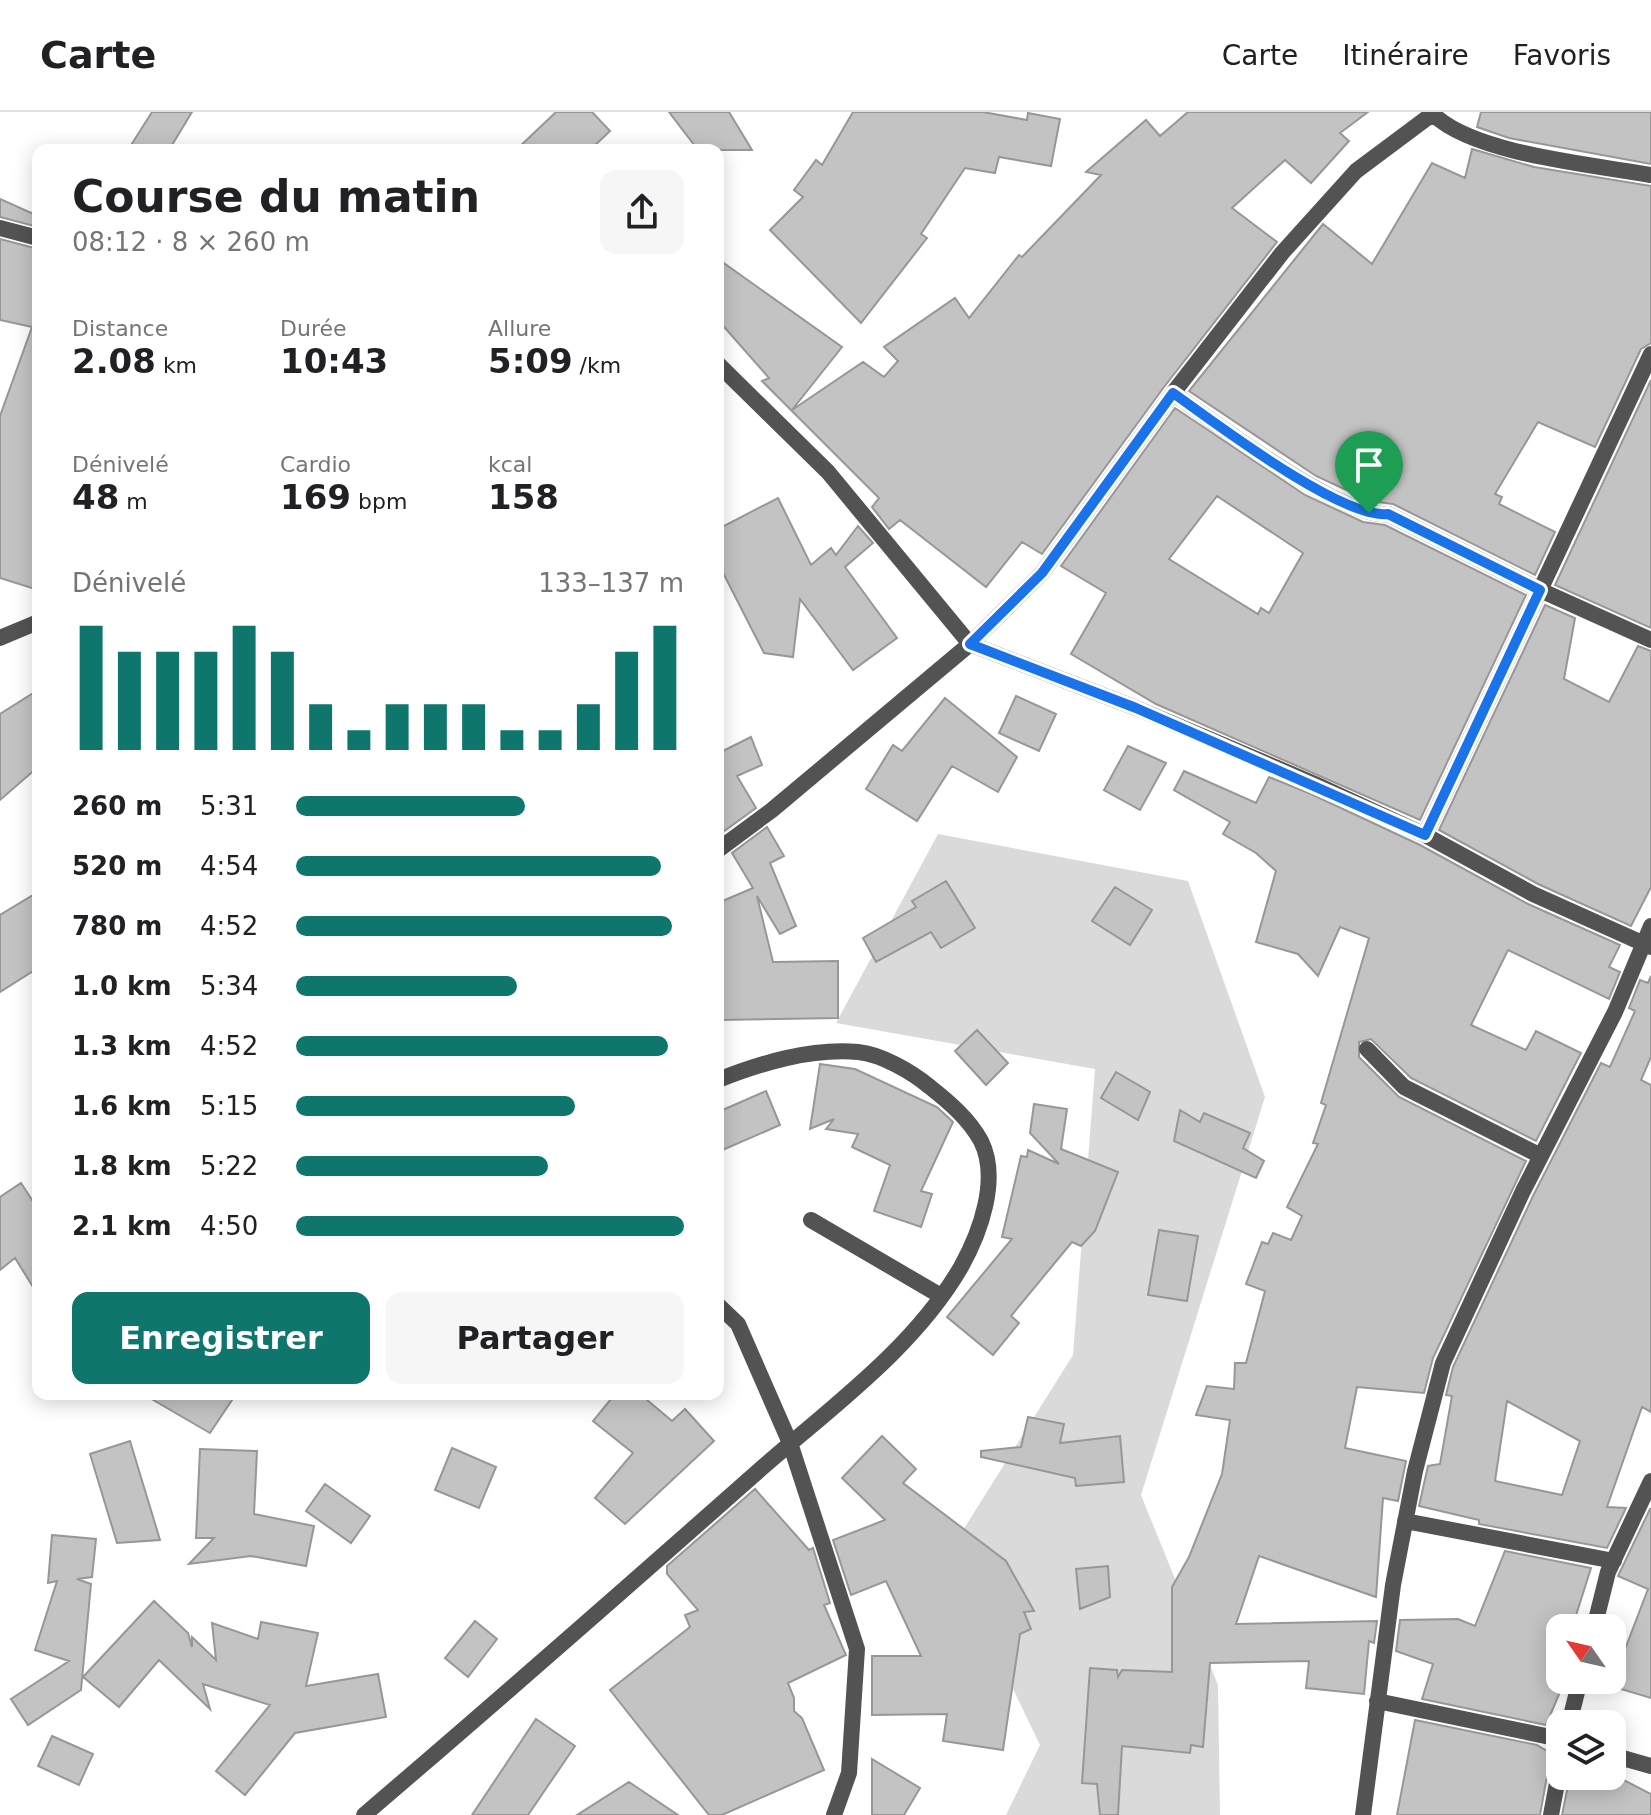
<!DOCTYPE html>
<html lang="fr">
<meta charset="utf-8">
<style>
:root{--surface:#fff;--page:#f6f6f6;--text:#202124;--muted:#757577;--line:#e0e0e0;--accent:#0f766e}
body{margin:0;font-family:"DejaVu Sans",sans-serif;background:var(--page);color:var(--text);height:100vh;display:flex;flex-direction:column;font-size:30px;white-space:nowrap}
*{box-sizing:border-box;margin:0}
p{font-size:26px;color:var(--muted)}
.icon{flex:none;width:44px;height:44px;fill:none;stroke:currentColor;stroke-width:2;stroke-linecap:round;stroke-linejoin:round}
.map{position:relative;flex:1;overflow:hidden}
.sheet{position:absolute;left:32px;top:32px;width:692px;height:1256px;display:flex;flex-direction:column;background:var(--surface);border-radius:16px;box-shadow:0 4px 20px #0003}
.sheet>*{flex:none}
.needle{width:52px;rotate:304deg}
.tools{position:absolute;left:1546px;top:1502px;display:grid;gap:16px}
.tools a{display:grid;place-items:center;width:80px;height:80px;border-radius:16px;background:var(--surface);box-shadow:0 4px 20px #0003;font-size:40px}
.pin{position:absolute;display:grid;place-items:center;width:68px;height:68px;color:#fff;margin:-82px -34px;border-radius:50% 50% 50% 0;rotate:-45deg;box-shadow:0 0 8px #0007}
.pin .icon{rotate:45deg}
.round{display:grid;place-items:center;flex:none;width:84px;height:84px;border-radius:16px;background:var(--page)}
.overview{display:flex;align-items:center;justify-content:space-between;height:136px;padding:0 40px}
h1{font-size:44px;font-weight:600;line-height:60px}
.figures{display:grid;grid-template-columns:repeat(3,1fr);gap:12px;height:136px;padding:8px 40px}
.figures div{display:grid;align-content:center}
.figures b{font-size:34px;font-weight:600}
.figures small{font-size:22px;font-weight:400}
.figures p{font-size:22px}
.chart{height:224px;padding:16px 40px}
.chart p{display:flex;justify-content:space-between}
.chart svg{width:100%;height:144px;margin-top:8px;stroke:var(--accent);stroke-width:6}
.action{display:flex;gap:16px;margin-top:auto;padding:16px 40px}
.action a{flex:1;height:92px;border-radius:16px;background:var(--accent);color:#fff;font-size:32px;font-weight:600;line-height:92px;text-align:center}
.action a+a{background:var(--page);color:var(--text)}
ul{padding:0 40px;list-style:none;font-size:26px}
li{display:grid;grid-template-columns:128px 96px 1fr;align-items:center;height:60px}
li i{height:20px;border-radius:10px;background:var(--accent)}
header{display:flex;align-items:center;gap:48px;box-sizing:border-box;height:112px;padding:0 40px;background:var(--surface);border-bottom:2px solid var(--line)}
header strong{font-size:38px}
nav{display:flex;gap:44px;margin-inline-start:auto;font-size:28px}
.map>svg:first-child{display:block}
.green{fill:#dadada}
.building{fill:#c3c3c3;stroke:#979797;stroke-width:2;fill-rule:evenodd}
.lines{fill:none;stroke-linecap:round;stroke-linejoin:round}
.minor{stroke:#535353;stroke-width:16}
.route-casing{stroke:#fff;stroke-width:16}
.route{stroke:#1a73e8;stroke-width:10}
</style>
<header>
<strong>Carte</strong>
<nav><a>Carte</a><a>Itinéraire</a><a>Favoris</a></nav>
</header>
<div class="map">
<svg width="1651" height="1703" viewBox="0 0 1651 1703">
<rect width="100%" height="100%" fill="#fff"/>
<path class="green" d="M938 722 1188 769 1265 985 1141 1383 1218 1573 1220 1703H1006L1040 1633 948 1442 1073 1243 1095 957 836 911Z"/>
<path class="building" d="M152 0H192L169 38H128Z
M556 0H592L610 19 590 38H516Z
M669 0H729L752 38H698Z
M853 0H983L1027 8 1028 1 1060 7 1051 54 999 45 995 61 965 56 921 122 927 126 861 211 770 118 803 85 794 78 816 48 822 53Z
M1188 0H1368L1340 21 1349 29 1311 71 1285 48 1232 96 1277 130 1164 275 1042 442 1022 430 986 475 900 408 889 417 872 395 879 386 762 269 769 266 718 208V147L842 235 792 298 863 250 884 265 898 249 884 235 955 186 969 206 1019 143 1022 145 1101 63 1086 60 1146 8 1160 24Z
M1481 0H1651V52L1509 26 1477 15Z
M1472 37 1534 55 1651 74V231L1641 237 1595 335 1538 310 1495 382 1502 385 1499 392 1555 420 1535 463 1393 392 1370 389 1316 364 1189 279 1323 112 1372 152 1432 51 1465 66Z
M0 87 38 104V115L0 105Z
M0 127 38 137V478L0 466V304L32 215 0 208Z
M1651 268V516L1555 473Z
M1175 296 1305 383 1363 410 1385 413 1526 483 1420 708 1156 592 1071 542 1106 481 1061 454ZM1217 384 1303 441 1269 501 1261 496 1258 502 1169 447Z
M778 386 811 453 831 436 836 443 858 414 873 431 845 455 897 526 853 558 800 487 793 545 764 541 718 451V417Z
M1545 493 1575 506 1564 567 1609 590 1638 534 1651 539V775L1631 814 1538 772 1439 718Z
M38 578V655L0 688V602Z
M1016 584 1056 602 1039 639 999 621Z
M945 586 1017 645 998 680 952 654 917 709 866 677 893 633 902 639Z
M751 625 762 653 737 664 756 696 720 722 718 631 723 639Z
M1128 634 1166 651 1140 698 1104 678Z
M1184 659 1256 691 1269 665 1311 682 1420 733 1528 792 1620 833 1609 855 1620 860 1609 887 1508 838 1471 913 1526 938 1536 919 1581 941 1536 1029 1411 966 1371 927 1359 930V945L1399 985 1526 1049 1433 1246 1424 1281 1357 1275 1345 1336 1406 1349 1398 1389 1383 1386 1376 1485 1259 1444 1236 1512 1377 1509 1374 1531 1369 1529 1364 1582 1306 1576 1309 1549 1210 1551 1203 1635 1191 1633 1190 1641 1122 1634 1118 1703H1100L1097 1672 1082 1671 1090 1556 1117 1558 1118 1565 1122 1558 1172 1560V1475L1189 1445 1222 1362 1230 1308 1196 1303 1207 1274 1234 1277 1235 1251H1246L1265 1179 1246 1172 1262 1130 1268 1132 1273 1121 1291 1128 1302 1104 1287 1095 1318 1032 1313 1031 1326 993 1321 991 1369 826 1340 815 1318 864 1298 842 1256 830 1276 759 1256 741 1223 722 1230 710 1174 678Z
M767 715 784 744 770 751 796 814 780 822 757 784 773 850 838 849V906L718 908V791L753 776 732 741Z
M946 769 975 816 941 836 931 820 876 850 863 826 916 795 912 789Z
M1115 775 1152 798 1130 833 1092 809Z
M38 780V856L0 880V803Z
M1651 864V945L1641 968 1651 973V1300L1642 1295 1607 1395 1626 1396 1607 1436 1479 1412V1408L1419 1394 1428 1354 1440 1352 1452 1284 1446 1283 1453 1255 1533 1084 1601 951 1610 955 1635 899 1629 896 1640 868 1648 871ZM1507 1289 1580 1329 1562 1383 1495 1369Z
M977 918 1008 951 986 973 955 939Z
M820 952 855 957 937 995 953 1010 921 1079 932 1082 921 1115 874 1099 890 1053 852 1035 858 1022 826 1017 834 1007 810 1017Z
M1116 960 1150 980 1138 1008 1101 986Z
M766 979 780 1013 718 1040V1000Z
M1034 992 1067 997 1061 1037 1118 1060 1095 1119 1081 1134 1072 1130 1011 1204 1019 1211 993 1243 947 1205 1012 1127 1002 1125 1021 1044 1027 1045 1028 1038 1059 1052 1030 1021Z
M1180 998 1200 1010 1204 1001 1250 1021 1243 1036 1264 1049 1256 1066 1174 1029Z
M21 1071 38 1097V1183L15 1146 0 1158V1085Z
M1159 1118 1198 1124 1187 1189 1148 1183Z
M143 1282H236L210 1321Z
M615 1282H640L672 1309 685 1297 714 1329 625 1412 595 1386 633 1341 593 1309Z
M1028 1305 1064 1312 1060 1331 1120 1324 1124 1370 1076 1374 1075 1366 981 1345V1339L1021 1335Z
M882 1324 916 1357 903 1371 1006 1449 1034 1499 1024 1500 1031 1517 1020 1522 1003 1638 943 1629 947 1602 872 1603V1544H921L886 1469 851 1483 833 1428 885 1408 842 1366Z
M130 1329 160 1428 117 1431 90 1342Z
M452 1336 496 1355 479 1396 435 1378Z
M200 1337 257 1339 254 1402 314 1414 306 1454 251 1444 189 1452 214 1426H196Z
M325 1372 370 1404 351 1431 306 1399Z
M755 1377 809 1438 813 1436 830 1491 824 1493 846 1543 788 1571 794 1586V1599L802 1606 824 1658 722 1703H709L610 1578 690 1515 685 1503 698 1498 667 1462V1454Z
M1650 1397H1651V1586L1591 1568H1612V1542L1622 1545 1648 1477 1618 1464Z
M52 1423 96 1427 92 1465 77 1467 91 1472 81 1578 28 1613 11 1587 69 1549 35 1538 57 1469 48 1471Z
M1505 1439 1591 1456 1572 1516H1560V1580L1546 1613 1422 1587 1433 1552 1396 1539 1400 1508 1458 1507 1475 1514Z
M1108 1454 1110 1485 1080 1497 1076 1457Z
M154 1489 188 1521 192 1535V1525L216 1548 212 1511 258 1527 261 1510 318 1521 306 1574 378 1562 386 1605 295 1621 245 1683 216 1659 270 1593 203 1572 210 1597 159 1548 119 1595 83 1565Z
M475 1509 497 1527 468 1565 445 1546Z
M536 1607 575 1634 528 1703H472Z
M1415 1608 1537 1633 1557 1645 1549 1653 1540 1703H1397Z
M52 1624 93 1642 79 1673 38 1654Z
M872 1647 920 1676 904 1703H872Z
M1612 1662 1651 1682V1703H1562L1570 1664H1597L1612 1671Z
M629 1670 678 1703H577Z"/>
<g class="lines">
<path class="minor" d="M1434 3C1475 42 1594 53 1651 63
M0 116 38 126
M718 252 828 360 970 532 1136 596 1315 672 1425 723 1533 782 1651 835
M1173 281C1214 310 1342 407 1388 402L1540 478 1651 528
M0 526 38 510
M1425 723 1651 242
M718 738 772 698 970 532 1042 461 1173 281 1282 141 1356 59 1435 0
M1367 937 1404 975 1541 1044
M811 1108 941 1184
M718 1193 738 1212 790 1331 857 1537 849 1661 834 1703
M1405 1409 1614 1449
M1594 1516 1608 1460 1651 1369
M1377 1589 1560 1627
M1569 1612 1580 1568
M1612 1643 1651 1654
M364 1703C495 1591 625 1477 755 1362 826 1299 913 1238 961 1155 980 1121 1000 1067 981 1029 969 1007 949 990 930 975 912 960 881 942 858 940 810 936 761 951 718 968
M1363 1703 1393 1473 1415 1359 1443 1251 1523 1079 1615 900 1651 814
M1551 1703 1560 1655"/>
</g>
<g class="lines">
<g class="route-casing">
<path id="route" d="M1173 281C1214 310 1341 407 1388 402L1540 478 1425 723 1136 596 970 532 1042 461Z"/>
</g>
<use href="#route" class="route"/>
</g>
</svg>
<div class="tools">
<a><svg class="needle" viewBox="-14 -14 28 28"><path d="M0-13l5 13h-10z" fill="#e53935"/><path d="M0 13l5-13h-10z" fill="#757577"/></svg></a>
<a><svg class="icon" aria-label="layers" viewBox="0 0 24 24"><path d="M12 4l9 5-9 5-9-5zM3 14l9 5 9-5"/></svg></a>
</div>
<div class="pin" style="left:1369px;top:401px;background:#1e9e55"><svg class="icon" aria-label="arrive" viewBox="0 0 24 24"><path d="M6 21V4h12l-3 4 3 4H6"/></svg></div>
<section class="sheet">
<div class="overview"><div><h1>Course du matin</h1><p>08:12 · 8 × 260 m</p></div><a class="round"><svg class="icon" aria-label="share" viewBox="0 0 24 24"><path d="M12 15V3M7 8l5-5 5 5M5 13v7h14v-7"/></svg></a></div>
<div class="figures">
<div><p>Distance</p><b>2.08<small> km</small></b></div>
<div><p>Durée</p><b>10:43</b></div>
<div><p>Allure</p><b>5:09<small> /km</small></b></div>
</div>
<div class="figures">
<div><p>Dénivelé</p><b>48<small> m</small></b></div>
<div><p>Cardio</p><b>169<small> bpm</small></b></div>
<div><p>kcal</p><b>158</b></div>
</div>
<div class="chart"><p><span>Dénivelé</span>133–137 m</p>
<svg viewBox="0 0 160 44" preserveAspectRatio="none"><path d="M5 44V6M15 44V14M25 44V14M35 44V14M45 44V6M55 44V14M65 44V30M75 44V38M85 44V30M95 44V30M105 44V30M115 44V38M125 44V38M135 44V30M145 44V14M155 44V6"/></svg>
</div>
<ul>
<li><b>260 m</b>5:31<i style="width:59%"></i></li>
<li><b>520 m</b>4:54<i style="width:94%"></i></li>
<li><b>780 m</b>4:52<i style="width:97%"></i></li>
<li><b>1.0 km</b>5:34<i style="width:57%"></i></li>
<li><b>1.3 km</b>4:52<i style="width:96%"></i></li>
<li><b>1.6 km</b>5:15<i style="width:72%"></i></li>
<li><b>1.8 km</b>5:22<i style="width:65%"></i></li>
<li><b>2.1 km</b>4:50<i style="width:100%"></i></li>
</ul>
<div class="action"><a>Enregistrer</a><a>Partager</a></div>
</section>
</div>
